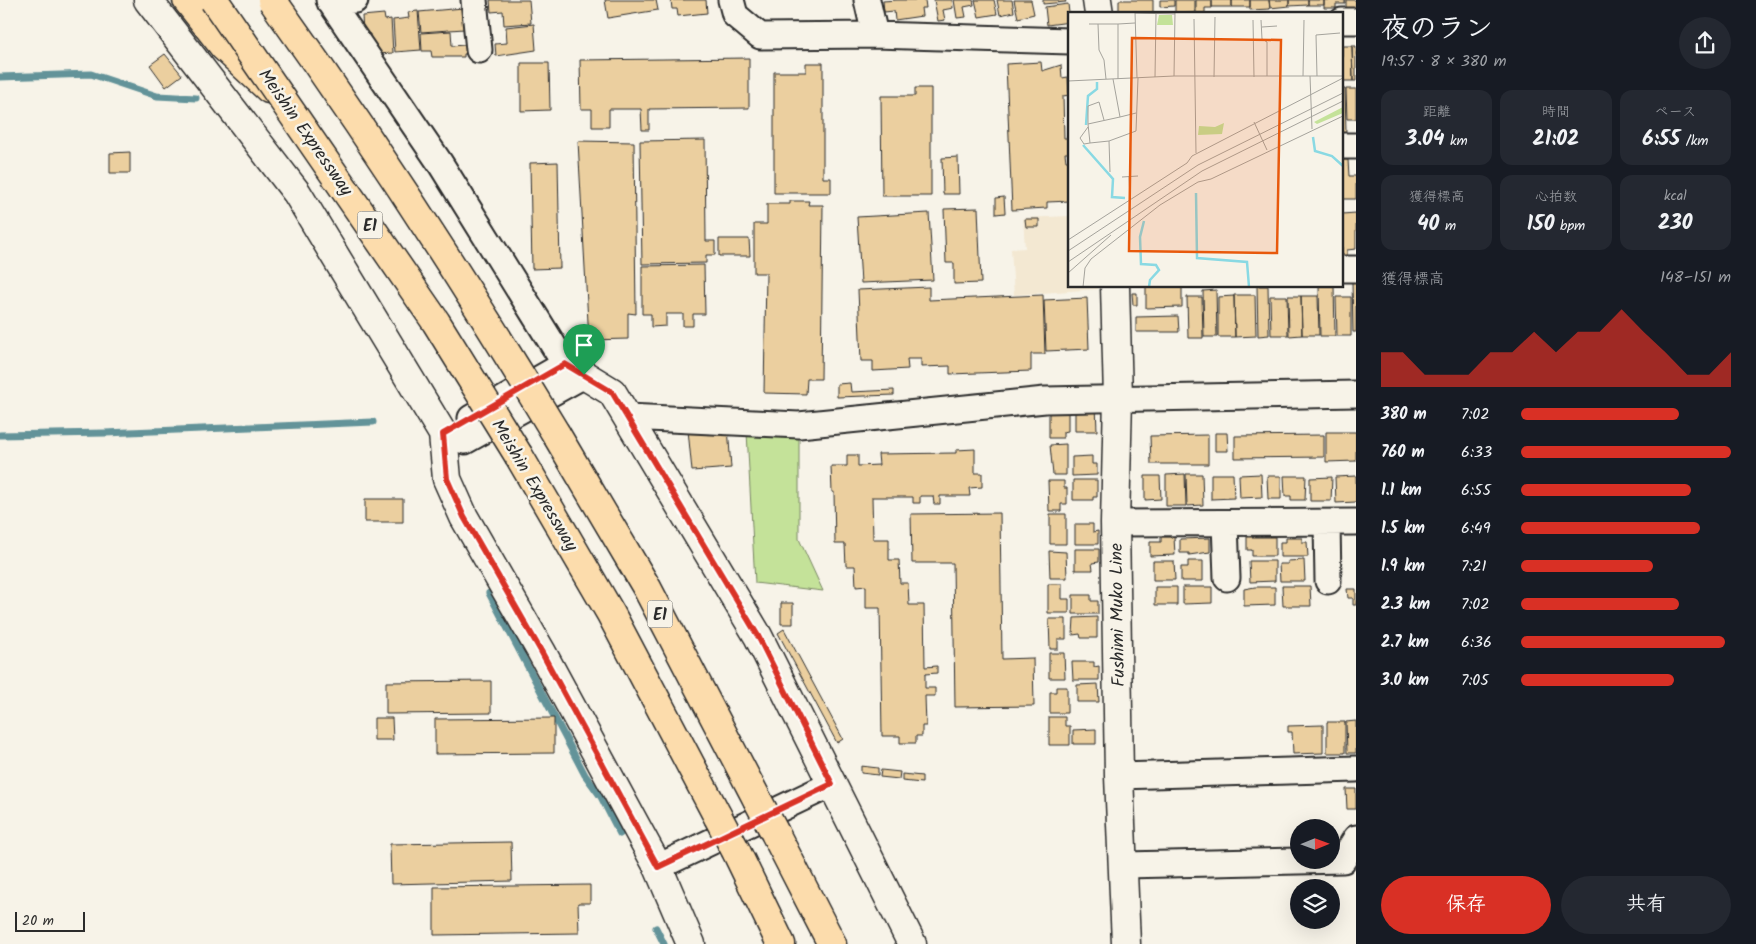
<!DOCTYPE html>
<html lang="ja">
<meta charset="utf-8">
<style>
:root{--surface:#171b24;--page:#242831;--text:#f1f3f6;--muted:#9ea1a6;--accent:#d93025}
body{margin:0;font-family:Kalam,"Klee One",sans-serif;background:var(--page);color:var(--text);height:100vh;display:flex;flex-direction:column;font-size:19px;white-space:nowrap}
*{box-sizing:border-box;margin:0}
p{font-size:16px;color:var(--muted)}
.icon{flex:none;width:28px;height:28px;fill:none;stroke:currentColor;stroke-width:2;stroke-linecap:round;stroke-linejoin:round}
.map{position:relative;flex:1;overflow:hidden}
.drawer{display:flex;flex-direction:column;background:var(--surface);width:400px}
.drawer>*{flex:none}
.needle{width:32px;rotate:89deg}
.fabs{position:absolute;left:1290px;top:819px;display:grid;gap:10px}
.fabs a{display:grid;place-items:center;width:50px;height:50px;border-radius:50%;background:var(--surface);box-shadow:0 5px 20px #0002;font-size:25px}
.scale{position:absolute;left:15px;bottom:12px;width:70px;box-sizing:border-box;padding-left:5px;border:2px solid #2b2b2b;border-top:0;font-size:14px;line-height:18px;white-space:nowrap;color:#2b2b2b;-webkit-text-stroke:4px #f7f3e8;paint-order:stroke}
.pin{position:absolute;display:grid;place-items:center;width:42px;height:42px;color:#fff;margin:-51px -21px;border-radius:50% 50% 50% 0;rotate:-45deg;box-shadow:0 0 5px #0007}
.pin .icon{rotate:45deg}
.round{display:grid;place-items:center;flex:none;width:52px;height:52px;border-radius:26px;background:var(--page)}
.overview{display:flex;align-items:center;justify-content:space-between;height:85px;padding:0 25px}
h1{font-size:28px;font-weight:700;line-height:38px}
.stats{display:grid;grid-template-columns:repeat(3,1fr);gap:8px;height:85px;padding:5px 25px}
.stats div{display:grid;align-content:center;border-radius:12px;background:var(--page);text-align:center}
.stats b{font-size:21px;font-weight:700}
.stats small{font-size:14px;font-weight:400}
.stats p{font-size:14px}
.chart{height:140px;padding:10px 25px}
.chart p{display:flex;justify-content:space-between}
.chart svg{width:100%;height:90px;margin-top:5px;fill:var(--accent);opacity:.7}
.cta{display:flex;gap:10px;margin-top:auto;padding:10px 25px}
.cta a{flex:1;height:58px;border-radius:30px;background:var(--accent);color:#fff;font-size:20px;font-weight:700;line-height:58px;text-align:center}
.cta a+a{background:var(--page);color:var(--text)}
ul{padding:0 25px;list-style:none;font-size:16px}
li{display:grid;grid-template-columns:80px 60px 1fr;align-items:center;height:38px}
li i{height:12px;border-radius:6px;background:var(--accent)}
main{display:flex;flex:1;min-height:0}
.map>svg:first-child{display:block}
.built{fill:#f3e8d2}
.green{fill:#c4e299;stroke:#788662}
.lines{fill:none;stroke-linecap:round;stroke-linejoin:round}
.stream{stroke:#639399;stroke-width:7}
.building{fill:#ebcf9f;stroke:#2b2b2b}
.street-casing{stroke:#2b2b2b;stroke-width:29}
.secondary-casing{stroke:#2b2b2b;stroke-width:31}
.highway-casing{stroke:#2b2b2b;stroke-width:31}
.street{stroke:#f7f3e8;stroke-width:25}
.secondary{stroke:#f7f3e8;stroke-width:28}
.highway{stroke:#fcdcac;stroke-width:28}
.highway-bridge-casing{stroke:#2b2b2b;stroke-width:31;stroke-linecap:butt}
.highway-bridge{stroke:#fcdcac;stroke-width:28}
.route-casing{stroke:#fff;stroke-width:10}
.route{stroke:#d93025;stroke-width:6}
.labels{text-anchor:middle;stroke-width:5;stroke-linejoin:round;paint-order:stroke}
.shield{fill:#f7f3e8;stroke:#686764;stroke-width:1}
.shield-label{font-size:16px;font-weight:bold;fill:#2b2b2b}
.street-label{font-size:18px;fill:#2b2b2b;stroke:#f7f3e8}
.inset-river{fill:none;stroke:#89d9e3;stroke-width:2.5}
.inset-road{fill:none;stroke:#a5a39c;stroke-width:1}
.view{fill:#e8590c;fill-opacity:0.15;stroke:#e8590c;stroke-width:2.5}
.inset-edge{fill:none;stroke:#2b2b2b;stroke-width:2.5}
</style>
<main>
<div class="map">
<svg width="1356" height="944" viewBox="0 0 1356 944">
<rect width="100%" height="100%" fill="#f7f3e8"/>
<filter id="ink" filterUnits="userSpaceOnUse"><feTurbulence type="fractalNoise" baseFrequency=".02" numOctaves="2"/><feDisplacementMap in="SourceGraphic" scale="10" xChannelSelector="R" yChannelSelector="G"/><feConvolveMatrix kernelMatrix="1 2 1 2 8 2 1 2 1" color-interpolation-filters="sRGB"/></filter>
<g filter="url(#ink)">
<path class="built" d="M1070 216V286H1098V289L1014 295 1011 249 1025 248 1023 218Z"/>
<path class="green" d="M747 432H799V539L823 591 755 583Z"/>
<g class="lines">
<path class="stream" d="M0 77 91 74 157 96 196 98
M0 435 105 433 373 422
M489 593 585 775 601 797 620 834
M656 928 664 944"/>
</g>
<path class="building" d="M490 0H529L531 23 504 25 503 11 491 12Z
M605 0H656L658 10 608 18Z
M671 0H706L707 13 678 16 677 9H672Z
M897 0H925L926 8H921L922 16 895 20 894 11 884 12 883 1Z
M934 0H952L953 8 943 10 945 20 938 21Z
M954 0H973L974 5 964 7 966 17 957 18Z
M975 0H994L997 14 979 17Z
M997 0H1012L1014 12 1000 15Z
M1014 0H1031L1034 14 1018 18Z
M1043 0H1065L1066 2 1043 4Z
M1119 0H1153V14H1119Z
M1160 0H1174V6L1160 7Z
M1175 0H1195V13L1175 14Z
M1196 0H1212V8H1205V13H1196Z
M1212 0H1232V7H1212Z
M1232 0H1250V7H1232Z
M1250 0H1269L1270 9 1250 10Z
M1269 0H1289V6L1270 8Z
M1289 0H1308V5L1289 6Z
M1308 0H1324V5H1308Z
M1324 0H1345V4H1336V8H1324Z
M1346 0H1356L1355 9H1346Z
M1068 4 1070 22 1047 25 1045 7Z
M463 8 464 29 421 32 419 12Z
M418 11 421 50 395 52 393 20 409 18 408 12Z
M384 14 385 20 391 19 393 53 377 54V47L371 48 370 34 363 31 362 16Z
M534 24 536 50 496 56 495 44 507 43 506 27Z
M451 31 452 46 465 45 466 54H464V57H432L431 51H422L421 33Z
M1342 46H1352L1353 81H1342Z
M1352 46H1356V81H1353Z
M165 54 182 75 166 87 150 65Z
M749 58V108L649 109V130H642L641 109H609V127H592V109H581L580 60Z
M1041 62 1042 71 1061 65 1062 78 1068 77 1069 95 1063 96 1064 138H1070V153H1065L1066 161H1070V201L1047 202V208L1012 210 1006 64Z
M521 63H549L550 110 521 111Z
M806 63H823V178H831V193H774V72H806Z
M915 88H931V196H882L881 96H915Z
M1342 89H1345L1346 133H1342Z
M1346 89H1356V119H1347Z
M705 140 706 241H715V255H706V263L642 264 640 141Z
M578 141 634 142 636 314 628 313V339L589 340Z
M130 152V173H110V153Z
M958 157 959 194H943L942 158Z
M1342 160H1348L1349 176H1356V199H1342Z
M558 162 560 268 532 269 530 163Z
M1004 197 1005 213 996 214V198Z
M790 201H809L808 205H823L821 379H807L806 394 764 393 766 273H754V224H767V204H790Z
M978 208 981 283 954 284V263H946L944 209Z
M929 213 933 280 861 283 857 217Z
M1356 213V249L1347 250V256H1342V214Z
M1025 219H1039V227H1026Z
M719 239H749L750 256H719Z
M704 265 705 314H693V326H683V314H666V326L651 327V314H642V266Z
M1356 281V332H1353L1352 282Z
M1146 286H1182V307L1146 308Z
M1257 286H1268L1269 335 1258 336Z
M1319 286H1334L1335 336H1320Z
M929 287V300L1043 295 1045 354H1031V371L950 374V366L921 367V359H907L908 369 873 371V361H861L858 290Z
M1216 290 1217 337H1204L1203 291Z
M1132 293H1137V305H1133Z
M1234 295H1255L1256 336 1235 337Z
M1234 296 1235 337H1218V297Z
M1270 296H1287L1288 335H1271Z
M1288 296H1301L1302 335 1289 336Z
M1301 296H1318L1319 335H1302Z
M1187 297H1202L1203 338H1188Z
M1336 297H1351V336H1337Z
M1087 298 1089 349 1046 351 1044 300Z
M1178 316 1179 332H1136V317Z
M850 383 851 392 894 390V395L837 397V384Z
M1075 405H1096L1097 431H1075Z
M1068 406V431L1063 432V438H1049V407Z
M728 427 731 468 692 471 688 430Z
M1326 432H1356V461L1326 462Z
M1215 433H1227L1228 451H1215Z
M1208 435V464H1151L1150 436Z
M1324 435V457L1235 458V436Z
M1066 444V475H1053L1050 445Z
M975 449V473H982V487L969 488 970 496H940V504H934L933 496H920V503H913V497H872L873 539H889V560H899L900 583H908L909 605H924L925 667 937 666V673L925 674V688H935V696H925L926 726H922V736H916V743H900V736H882L880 608H866V586L856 587 855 566H846L845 544H835L834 492H832L831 466H847V455H858V466L879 465 878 454 956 453V450Z
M1092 456V464H1097V475L1072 476V457Z
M1185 474 1186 506H1166V475Z
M1186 474H1202L1203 505 1187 506Z
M1211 474H1233L1234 498 1211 499Z
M1261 474 1262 497 1240 498 1239 475Z
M1145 476H1160L1161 499 1145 500Z
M1267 476H1281V499H1268Z
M1284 476H1306L1305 500H1291V496H1285Z
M1356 476V502L1336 503 1335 477Z
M1332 477 1331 501H1310V478Z
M1073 480H1097V497H1093V500H1073Z
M1048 481H1064V488H1067V504H1061V511H1049Z
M365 499H403V522H365Z
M1000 513 1002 659 1033 658 1034 706 955 707 953 563H912L911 514Z
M1050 514H1066V544H1050Z
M1075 524H1093V532L1098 531V544H1075Z
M1161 537H1174L1175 555 1150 556V542H1161Z
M1247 537H1275V556H1252V550H1247Z
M1210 538V552L1189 555V553H1180V539Z
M1286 538H1302V542H1307L1308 557H1280V542H1286Z
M1075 549H1099V562L1092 563 1093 570H1075Z
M1049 551 1066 552 1067 578H1050Z
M1304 560 1305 581H1280L1279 564H1288V561Z
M1153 561H1174L1175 580H1153Z
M1188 561H1203V581H1181V567H1188Z
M1249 561H1275V581L1250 582Z
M1048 584H1062V599H1069V613H1048Z
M1282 586H1310L1311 606H1283Z
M1155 587H1177V605H1155Z
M1183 587H1212V603L1183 604Z
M1255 587H1275V605L1244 606V589Z
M1347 589H1356V605H1353V598H1348Z
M1073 595H1091V601H1098V614H1073Z
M781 603H793V624H781Z
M1097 617V638H1081L1080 634 1073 635 1074 618Z
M1049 619H1066V639H1058V649H1050Z
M784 629 843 739 837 743 778 633Z
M1049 653H1064L1065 678H1049Z
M1072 662H1094V667L1099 666V680H1073Z
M491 681V713L386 714V682Z
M1098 684 1099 702H1077V685Z
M1056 687H1067V713H1050V692H1056Z
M1049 717H1065V726H1070V745H1049Z
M374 718H392L393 740H374Z
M554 718V753L435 754V719Z
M1356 721V753H1347L1346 722Z
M1327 722H1345V753H1327Z
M1323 725V753L1293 754 1292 732H1288V726Z
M1096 729V744H1073V730Z
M861 766 878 768V775L861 773Z
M881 770 900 772 899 779 880 777Z
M902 774 922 776V783L902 781Z
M1346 789H1356V809H1347Z
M511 842 512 881 391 884 390 844Z
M590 885V903H578L579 933 434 935V887Z"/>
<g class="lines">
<g class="street-casing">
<path id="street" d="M329 0 440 163 565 364 584 375
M474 0 479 50
M731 0 735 15 760 36 875 35 1070 41
M867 0 875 35
M330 2 355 0
M1342 21H1356
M1342 146H1356
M1342 269H1356
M627 417 799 425 1045 400 1356 394
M471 418 565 364
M443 434 465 441 584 375
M1115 523 1356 522
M1225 523 1227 578
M1327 523 1328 581
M1119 776 1356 769
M1125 865 1343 860 1356 838
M658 867 832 784"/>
</g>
<g class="secondary-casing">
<path id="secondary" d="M148 0 297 193 443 434 447 479 464 517 541 651 658 867 691 944
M1097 0 1099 14
M1115 286 1118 398 1115 523 1119 776 1126 944
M584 375 612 392 758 636 912 944"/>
</g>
<g class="highway-casing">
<path id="highway" d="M187 0 224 47 269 89
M556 434 647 588 757 799
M519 456 611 614 718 817
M775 833 832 944
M736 851 781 944"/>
</g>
<use href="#street" class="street"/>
<use href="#secondary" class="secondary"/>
<use href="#highway" class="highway"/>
<g class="highway-bridge-casing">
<path id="highway-bridge" d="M214 0 436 322 519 456
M272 0C373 141 467 286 556 434
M757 799 775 833
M718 817 736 851"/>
</g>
<use href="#highway-bridge" class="highway-bridge"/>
</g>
</g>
<g class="lines" filter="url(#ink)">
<g class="route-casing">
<path id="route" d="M565 364 612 392 758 636 832 784 658 867 541 651 464 517 447 479 443 434Z"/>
</g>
<use href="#route" class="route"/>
</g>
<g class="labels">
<g class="shield">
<rect x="357.5" y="211.5" width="25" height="27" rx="4"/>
<rect x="647.5" y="600.5" width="25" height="27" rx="4"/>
</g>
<g class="shield-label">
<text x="370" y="231">E1</text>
<text x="660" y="620">E1</text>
</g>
<g class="street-label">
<text transform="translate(306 132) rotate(55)" y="6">Meishin Expressway</text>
<text transform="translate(535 485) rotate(59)" y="6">Meishin Expressway</text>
<text transform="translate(1117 615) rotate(-91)" y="6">Fushimi Muko Line</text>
</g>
</g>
<g transform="translate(1068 12)">
<rect width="275" height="275" fill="#f7f3e8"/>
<path d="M91 3H104L105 13H89ZM275 95V101L249 112 246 110ZM156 111 154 122 130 123 131 114 147 115Z" fill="#c4e299"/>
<path class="inset-river" d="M18 113 20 84 29 77V70M245 125 247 139 264 144 275 154M15 133 45 167 44 185 57 186M128 181 129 246 179 250 181 275M76 209 72 225 73 252 88 253 91 258 82 268 81 275"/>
<path class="inset-road" d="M67 0 69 66M67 1 107 2M126 7 128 141M185 8 186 65M193 8 194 27 199 30V64M21 12H50M30 12 31 38 36 48 38 67M194 15 209 14M106 64 107 0M235 64 236 8M242 64 244 117M249 64 248 23 272 21M87 65 88 2M146 65 147 5M45 67 52 105 20 112 22 131 41 129 68 119 70 66M50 67V12L67 11M0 69 106 64H275M52 105 68 101M186 110 199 138M20 112V94L31 90 36 108M20 115 12 126 16 132 22 131M41 129 42 160M61 164 62 187M54 165 70 164M0 228 119 151 124 144 275 66M0 239 130 153 275 81M0 250 134 159 275 89M0 261 43 223M15 275 17 256 23 247 92 193 130 170 143 167 275 104"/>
<path class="view" d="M64 26 213 28 209 241 61 239Z"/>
<rect width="275" height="275" class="inset-edge"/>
</g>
</svg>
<div class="fabs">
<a><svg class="needle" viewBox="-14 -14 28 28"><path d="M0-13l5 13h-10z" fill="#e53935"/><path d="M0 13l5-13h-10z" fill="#9ea1a6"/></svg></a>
<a><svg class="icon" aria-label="layers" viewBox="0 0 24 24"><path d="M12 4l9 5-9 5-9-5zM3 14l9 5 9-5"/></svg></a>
</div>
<div class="scale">20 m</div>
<div class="pin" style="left:584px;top:375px;background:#1e9e55"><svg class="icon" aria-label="arrive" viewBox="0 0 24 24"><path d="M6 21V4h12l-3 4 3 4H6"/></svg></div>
</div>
<section class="drawer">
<div class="overview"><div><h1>夜のラン</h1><p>19:57 · 8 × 380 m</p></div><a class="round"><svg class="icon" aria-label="share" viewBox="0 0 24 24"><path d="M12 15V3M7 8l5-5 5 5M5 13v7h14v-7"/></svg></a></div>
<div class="stats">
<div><p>距離</p><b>3.04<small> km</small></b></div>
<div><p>時間</p><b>21:02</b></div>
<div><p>ペース</p><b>6:55<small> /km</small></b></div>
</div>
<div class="stats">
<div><p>獲得標高</p><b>40<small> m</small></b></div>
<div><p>心拍数</p><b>150<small> bpm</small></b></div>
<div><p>kcal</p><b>230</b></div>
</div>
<div class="chart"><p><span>獲得標高</span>148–151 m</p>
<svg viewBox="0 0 160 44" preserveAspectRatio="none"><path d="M0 44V27L10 27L20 38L30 38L40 38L50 27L60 27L70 17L80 27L90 17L100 17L110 6L120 17L130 27L140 38L150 38L160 27V44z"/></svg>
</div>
<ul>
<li><b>380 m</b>7:02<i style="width:75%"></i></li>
<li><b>760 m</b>6:33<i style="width:100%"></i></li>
<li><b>1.1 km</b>6:55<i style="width:81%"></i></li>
<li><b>1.5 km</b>6:49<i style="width:85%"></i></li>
<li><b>1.9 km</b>7:21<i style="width:63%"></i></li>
<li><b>2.3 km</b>7:02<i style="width:75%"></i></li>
<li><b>2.7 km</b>6:36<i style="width:97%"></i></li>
<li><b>3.0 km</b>7:05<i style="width:73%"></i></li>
</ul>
<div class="cta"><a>保存</a><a>共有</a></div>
</section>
</main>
